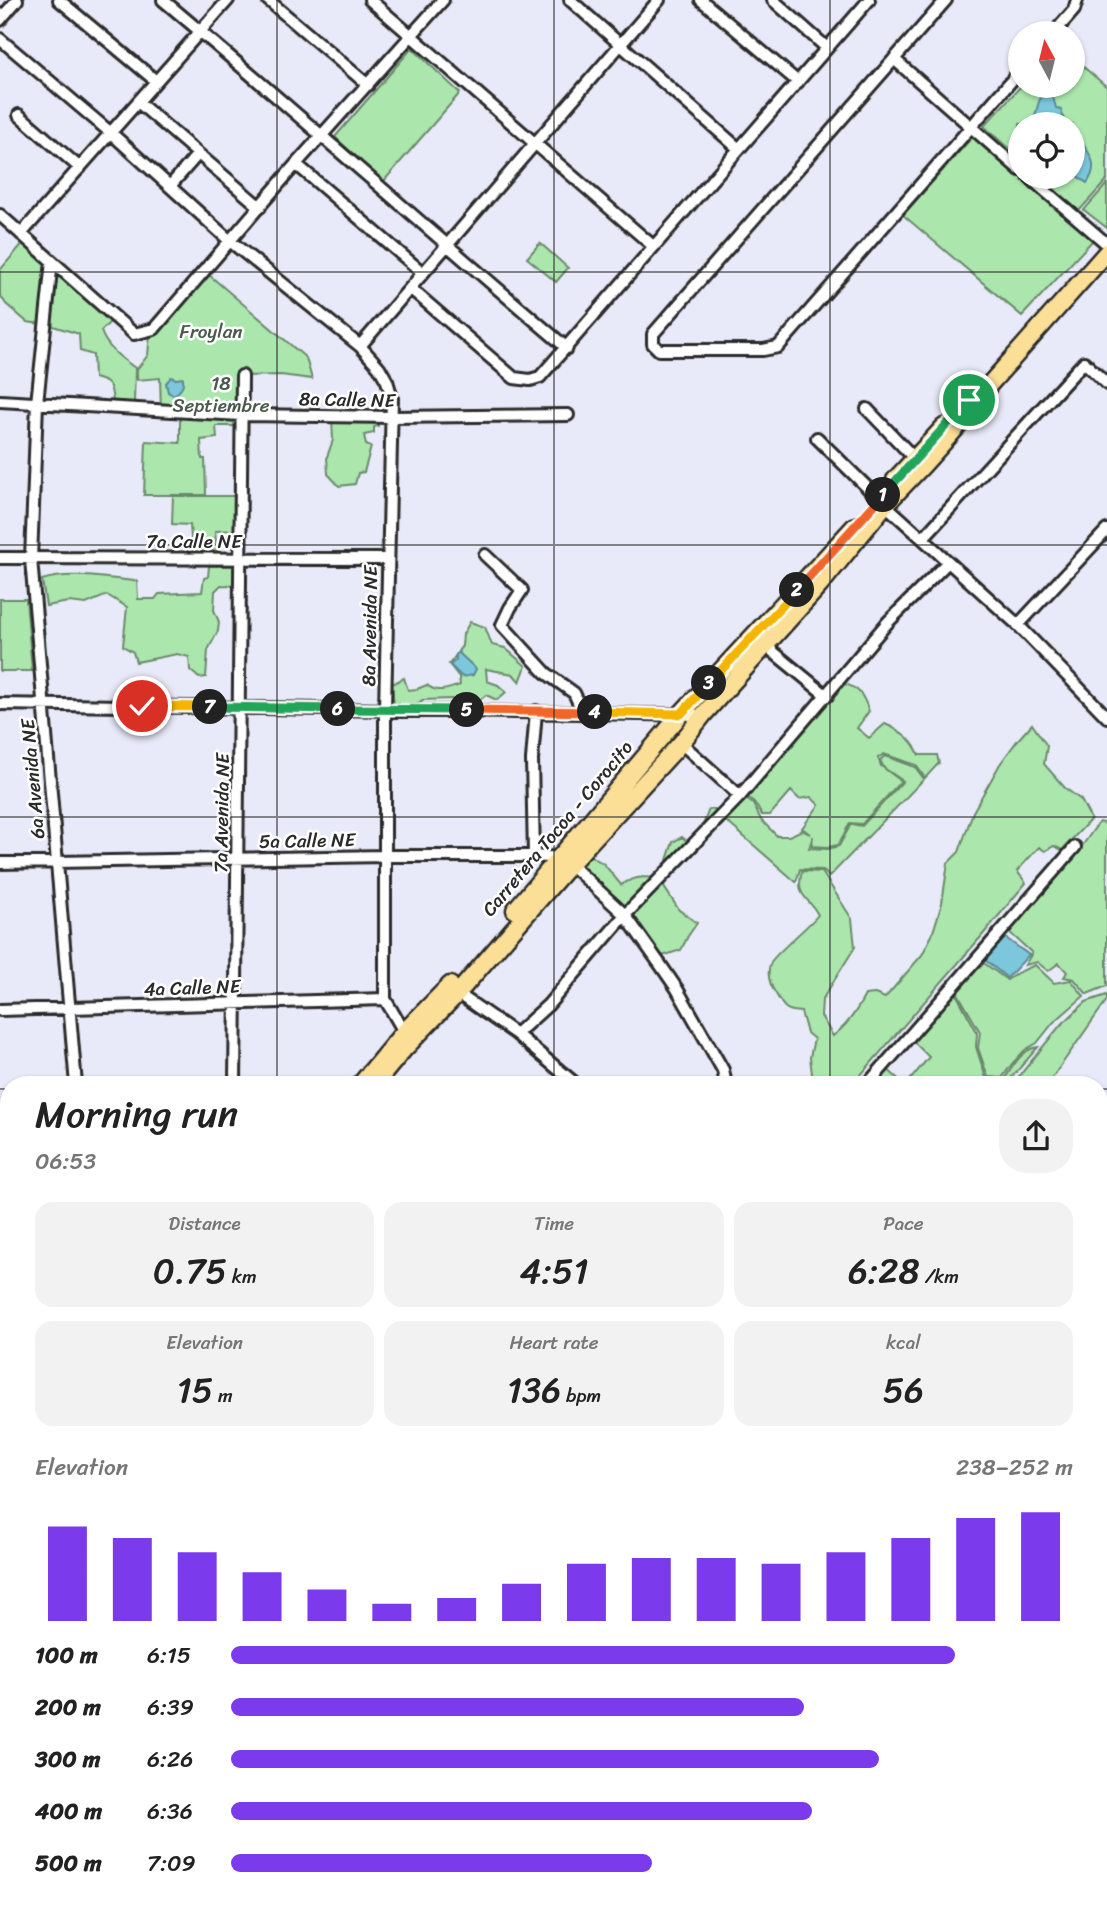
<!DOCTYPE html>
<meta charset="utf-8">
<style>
:root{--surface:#fff;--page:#f2f2f2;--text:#222;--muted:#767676;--accent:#7c3aed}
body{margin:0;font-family:Sriracha,sans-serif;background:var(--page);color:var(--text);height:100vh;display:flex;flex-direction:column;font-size:26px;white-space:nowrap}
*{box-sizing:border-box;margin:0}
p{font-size:23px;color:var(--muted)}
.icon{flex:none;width:38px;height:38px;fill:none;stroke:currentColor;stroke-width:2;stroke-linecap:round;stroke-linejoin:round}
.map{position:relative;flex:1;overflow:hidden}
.side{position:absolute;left:0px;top:1076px;width:1108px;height:831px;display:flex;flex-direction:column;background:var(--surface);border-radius:28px 28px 0 0;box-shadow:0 2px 5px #0004}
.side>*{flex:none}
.needle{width:46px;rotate:353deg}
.tools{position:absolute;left:1008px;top:21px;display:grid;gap:14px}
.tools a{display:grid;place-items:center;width:77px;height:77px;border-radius:50%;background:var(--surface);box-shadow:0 2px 5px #0004;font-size:35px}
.pin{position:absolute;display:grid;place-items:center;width:60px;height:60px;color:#fff;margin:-30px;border:4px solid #fff;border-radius:50%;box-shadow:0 2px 7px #0007}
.km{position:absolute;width:35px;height:35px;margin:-18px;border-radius:50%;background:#222;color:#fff;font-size:19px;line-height:35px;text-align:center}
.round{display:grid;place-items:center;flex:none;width:74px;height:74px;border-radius:28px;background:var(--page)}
.head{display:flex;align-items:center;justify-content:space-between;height:119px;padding:0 35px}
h1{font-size:38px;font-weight:600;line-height:52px}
.figures{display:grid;grid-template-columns:repeat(3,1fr);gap:10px;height:119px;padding:7px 35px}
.figures div{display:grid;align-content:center;border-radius:18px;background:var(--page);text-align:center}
.figures b{font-size:35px;font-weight:600}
.figures small{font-size:19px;font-weight:400}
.figures p{font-size:19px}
.chart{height:196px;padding:14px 35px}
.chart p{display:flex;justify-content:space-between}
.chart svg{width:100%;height:126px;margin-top:7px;stroke:var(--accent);stroke-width:6}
ul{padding:0 35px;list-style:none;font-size:23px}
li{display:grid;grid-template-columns:112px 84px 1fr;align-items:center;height:52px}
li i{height:18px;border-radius:9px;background:var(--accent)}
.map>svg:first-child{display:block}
.green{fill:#abe7ad;stroke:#6b896c;stroke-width:2}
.water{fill:#7cc7dc;stroke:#5c8995;stroke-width:2}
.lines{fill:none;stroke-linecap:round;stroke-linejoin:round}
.street-casing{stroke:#2b2b2b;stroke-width:16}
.primary-casing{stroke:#2b2b2b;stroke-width:21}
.street{stroke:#fff;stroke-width:10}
.primary{stroke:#fbdf96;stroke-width:16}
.split-1-casing{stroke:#fff;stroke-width:14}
.split-2-casing{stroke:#fff;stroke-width:14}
.split-3-casing{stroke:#fff;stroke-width:14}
.split-4-casing{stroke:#fff;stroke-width:14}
.split-5-casing{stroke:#fff;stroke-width:14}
.split-6-casing{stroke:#fff;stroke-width:14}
.split-7-casing{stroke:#fff;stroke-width:14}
.split-8-casing{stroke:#fff;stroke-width:14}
.split-1{stroke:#22a559;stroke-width:9}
.split-2{stroke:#f0652b;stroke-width:9}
.split-3{stroke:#f5b400;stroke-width:9}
.split-4{stroke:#f5b400;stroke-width:9}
.split-5{stroke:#f0652b;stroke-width:9}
.split-6{stroke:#22a559;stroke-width:9}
.split-7{stroke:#22a559;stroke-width:9}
.split-8{stroke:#f5b400;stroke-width:9}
.grid{fill:none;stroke:#2b2b2b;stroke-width:2;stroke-opacity:0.55}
.labels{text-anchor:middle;stroke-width:5;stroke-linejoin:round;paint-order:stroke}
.park-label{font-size:19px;fill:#4b5a4c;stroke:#fff}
.street-label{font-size:19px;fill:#2b2b2b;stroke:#fff}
</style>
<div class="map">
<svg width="1107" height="1906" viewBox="0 0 1107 1906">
<rect width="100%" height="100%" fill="#e9eaf9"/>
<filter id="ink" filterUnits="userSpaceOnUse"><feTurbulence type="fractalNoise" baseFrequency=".0143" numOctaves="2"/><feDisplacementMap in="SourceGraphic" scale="14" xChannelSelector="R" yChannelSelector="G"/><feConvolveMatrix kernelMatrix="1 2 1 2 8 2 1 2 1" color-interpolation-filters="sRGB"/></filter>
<g filter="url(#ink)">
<path class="green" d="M412 48 460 93 383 182 335 137Z
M1073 58 1107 87V180L1078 212 1040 177H1073V124H1020V159L984 126 1021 86H1073Z
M975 134 1020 175V177H1023L1093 240 1022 316 903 215Z
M1107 184V228L1084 210Z
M25 241 49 262 42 324 27 322 6 304 0 295V270Z
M540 243 568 268 556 282 527 258Z
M54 269 112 320 101 331C106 347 121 358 135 368L134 403 113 401C111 384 110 382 94 378L93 355 80 351 79 334 50 325Z
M208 274 306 358 312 379 281 375 242 376 241 415 161 410 160 378 137 380V369L148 355 150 334Z
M180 413 239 417V426H216L217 438 201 440 202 459H205L206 495H144L146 441 180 443Z
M332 418H377L378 426 374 427V433L364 435 366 445 371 447 364 472 358 473 355 484 339 486 328 474 327 457 333 440Z
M173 496H239V530L215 531 217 554 189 553 187 550 191 538 190 525 172 524Z
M236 565V586L221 585 215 591 214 610 219 622 218 631 208 650 206 677 199 678 190 670 189 657 177 654 136 662 133 652 123 646 127 607 107 595 86 604 69 602 46 606 42 580C71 571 107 579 137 581L138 599H155L159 594 202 592 204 578 208 577 209 566Z
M0 599H26L32 671H0Z
M470 622 485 627 492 645 505 648 526 666 520 682 513 674 486 669 487 681 498 685 506 692 497 700 486 695 476 703 461 706 452 699 422 700 418 704 394 705 392 684 404 678 408 690 417 689 427 685C437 694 448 689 460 685L459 677 449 664C455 658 457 652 462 646L463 634Z
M842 683C860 688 863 695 869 711L857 728 869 738 885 724C901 731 912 738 919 755H937L939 763 925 778 916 765 884 754 878 758 881 766 901 781 862 824 850 823 838 845 828 847 812 846 813 836 809 848 828 849 839 846 851 824 862 826 903 781 884 768 880 760 885 756 915 767 924 779 829 877 823 870 800 869 796 882 726 821 678 870 667 860 673 842 682 837 692 845 706 831 703 825 709 809H721L728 801 743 797 753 804 761 820 777 836H789L802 830 810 834 802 828 819 805 811 797 799 799 791 791 770 815H762L754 802 744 795Z
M1032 724 1047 746 1044 764 1065 788 1081 800 1091 819 1062 850 1054 846 1045 851 1039 847 1017 871 1026 883 980 938 852 1085H810L812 1074 810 1057 814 1039 807 1033 801 1012C785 1011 784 1008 776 994 770 985 766 973 771 962 774 955 810 925 818 915 808 895 795 898 802 871L822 872 852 919 855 947 822 1000 821 1016 833 1036C848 1025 857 1011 865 995L875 994 885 998 922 955 932 935 942 903 948 863 959 852 973 812 1000 764 1017 741Z
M1099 822 1107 824V986L1087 994 1074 979 1064 977 1067 972 1059 963 1048 971 1037 962 1025 965 1032 953 1008 931 1080 849Z
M587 854 604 864 621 885C636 875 649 876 666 880L664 887 679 910 697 923 688 936 681 950 659 957 575 863Z
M984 963 1007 980 1017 973 1035 965 1054 983 1071 980 1084 996 1053 1023 1037 1043 1025 1050 1012 1064 1002 1078 988 1077 978 1048 980 1032 956 990 977 964Z
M954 990 977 1032 976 1047 986 1078 1004 1080C1013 1066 1022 1049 1038 1047L1005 1085H906L929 1057 911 1039Z
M1107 995V1000L1047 1085H1012L1059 1027 1086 1002Z
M886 1068 905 1085H871Z"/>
<path class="water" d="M1044 94H1047L1053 97 1056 108 1061 109 1065 124H1033V118C1039 110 1036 101 1044 94Z
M1073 138H1079C1090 154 1100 165 1087 183L1073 173Z
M171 377 176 379 183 378C184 385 181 392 173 395L168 392 166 383Z
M458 652 476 669 473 675 462 677 450 665 456 660V655Z
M1003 936 1029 955 1007 978 984 959Z"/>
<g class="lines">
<g class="street-casing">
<path id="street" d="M59 0 156 81
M163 0C299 114 431 233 567 348
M268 0 368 85
M370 0 653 246
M570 0 739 149
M701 0 798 82
M773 0 827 48
M946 0 653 334V344L659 350H763L778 347 1020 71
M0 20 17 0
M1054 33 1074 10 1077 0
M0 39 111 133 230 241 360 346 379 367 387 381 392 398 385 709V999L407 1037
M894 59 1020 170
M138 102 260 207
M19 115 80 168
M296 164 423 273
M1029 177 1107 244
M170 186 198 154
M0 215 134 334 154 329 296 164 443 0
M21 234 228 0
M52 261 37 403 31 559 76 1085
M410 288 514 378 530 380 540 377 869 0
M360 346 659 0
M0 401 241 415 392 417 568 415
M867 409 914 458
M817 438 879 499 1018 625 1107 717
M923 538 1084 362 1107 384
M485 555 522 590 510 608 502 625 546 673 574 693 583 712
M0 558 388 559
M1018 625 1107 530
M766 646 827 696
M0 704 703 715
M681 743 740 796
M534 856 532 760 536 711
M0 863 385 856H534L561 858 570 864 625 915 662 967 677 989 723 1070 726 1085
M454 991 516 1034 577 1085
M0 1010 385 999
M516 1034 548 1005 625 915 740 796 888 622 948 562
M235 1085 242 376
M867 1085 1075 847
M0 1150H9
M0 1286H9
M1099 1349H1107
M0 1431H9
M1099 1503H1107
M0 1588H9
M1099 1626 1107 1625
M0 1734H9
M1099 1777 1107 1776
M0 1804H9
M0 1876H9
M872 1899 1107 1906
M85 1906 86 1899
M233 1906 234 1899
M378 1906V1899
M523 1906V1899
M734 1906V1899"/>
</g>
<g class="primary-casing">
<path id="primary" d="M895 480 944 427
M515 910 681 714 855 526
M360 1085 403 1033 450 985
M374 1085 404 1049 457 994 570 864 681 743 703 715 820 585 885 505 924 464 976 406 989 385 1107 252
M0 1510 9 1500"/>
</g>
<use href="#street" class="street"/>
<use href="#primary" class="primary"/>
</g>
</g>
<g class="lines" filter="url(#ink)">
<g class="split-1-casing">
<path id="split-1" d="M883 495 969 400"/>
</g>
<g class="split-2-casing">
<path id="split-2" d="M797 590 883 495"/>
</g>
<g class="split-3-casing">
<path id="split-3" d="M709 683 797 590"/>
</g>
<g class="split-4-casing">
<path id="split-4" d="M595 712 681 714 709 683"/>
</g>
<g class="split-5-casing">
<path id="split-5" d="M467 710 595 712"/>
</g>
<g class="split-6-casing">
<path id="split-6" d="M338 709 467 710"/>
</g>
<g class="split-7-casing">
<path id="split-7" d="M210 707 338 709"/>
</g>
<g class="split-8-casing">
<path id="split-8" d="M142 706 210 707"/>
</g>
<use href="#split-1" class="split-1"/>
<use href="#split-2" class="split-2"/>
<use href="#split-3" class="split-3"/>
<use href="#split-4" class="split-4"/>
<use href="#split-5" class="split-5"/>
<use href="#split-6" class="split-6"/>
<use href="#split-7" class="split-7"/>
<use href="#split-8" class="split-8"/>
</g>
<path class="grid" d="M277 0V1085M554 0V1085M830 0V1085M0 272H1107M0 545H1107M0 817H1107M0 1089H9M1099 1089H1107M0 1361H9M1099 1361H1107M0 1634H9M1099 1634H1107M277 1899V1906M554 1899V1906M830 1899V1906"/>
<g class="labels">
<g class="park-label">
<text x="211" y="338">Froylan</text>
<text x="221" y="390">18<tspan x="221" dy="22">Septiembre</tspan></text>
</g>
<g class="street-label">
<text transform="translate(347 399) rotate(1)" y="7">8a Calle NE</text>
<text x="194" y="548">7a Calle NE</text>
<text transform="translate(369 626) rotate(-89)" y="7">8a Avenida NE</text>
<text transform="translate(32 779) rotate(-95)" y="7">6a Avenida NE</text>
<text transform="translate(221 813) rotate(-89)" y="7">7a Avenida NE</text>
<text transform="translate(557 828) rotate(-50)" y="7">Carretera Tocoa - Corocito</text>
<text transform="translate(307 840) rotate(-1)" y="7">5a Calle NE</text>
<text transform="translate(192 987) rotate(-2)" y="7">4a Calle NE</text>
</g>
</g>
</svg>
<div class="tools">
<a><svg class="needle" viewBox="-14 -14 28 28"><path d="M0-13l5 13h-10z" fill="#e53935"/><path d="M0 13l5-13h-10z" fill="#767676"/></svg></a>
<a><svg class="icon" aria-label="locate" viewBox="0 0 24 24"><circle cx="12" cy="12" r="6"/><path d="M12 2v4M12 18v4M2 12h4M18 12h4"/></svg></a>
</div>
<div class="pin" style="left:969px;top:400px;background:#1e9e55"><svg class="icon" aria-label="arrive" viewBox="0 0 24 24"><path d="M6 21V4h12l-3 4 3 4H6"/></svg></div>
<div class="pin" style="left:142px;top:706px;background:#d93025"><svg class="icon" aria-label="check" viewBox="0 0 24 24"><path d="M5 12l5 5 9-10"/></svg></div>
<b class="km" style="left:883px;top:495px">1</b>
<b class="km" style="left:797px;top:590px">2</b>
<b class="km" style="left:709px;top:683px">3</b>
<b class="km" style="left:595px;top:712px">4</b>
<b class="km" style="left:467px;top:710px">5</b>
<b class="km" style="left:338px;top:709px">6</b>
<b class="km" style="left:210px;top:707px">7</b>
<section class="side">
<div class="head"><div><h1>Morning run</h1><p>06:53</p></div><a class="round"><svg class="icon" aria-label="share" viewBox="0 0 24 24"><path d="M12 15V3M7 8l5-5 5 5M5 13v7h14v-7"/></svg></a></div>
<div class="figures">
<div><p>Distance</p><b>0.75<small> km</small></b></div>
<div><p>Time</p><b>4:51</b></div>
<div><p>Pace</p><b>6:28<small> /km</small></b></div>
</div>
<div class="figures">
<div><p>Elevation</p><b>15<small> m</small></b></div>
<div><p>Heart rate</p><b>136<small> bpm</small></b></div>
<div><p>kcal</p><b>56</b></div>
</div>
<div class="chart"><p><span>Elevation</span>238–252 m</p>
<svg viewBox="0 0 160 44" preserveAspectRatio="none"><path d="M5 44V11M15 44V15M25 44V20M35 44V27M45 44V33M55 44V38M65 44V36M75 44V31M85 44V24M95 44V22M105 44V22M115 44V24M125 44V20M135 44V15M145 44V8M155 44V6"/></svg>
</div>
<ul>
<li><b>100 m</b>6:15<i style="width:86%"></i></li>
<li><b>200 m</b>6:39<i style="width:68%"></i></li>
<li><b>300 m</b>6:26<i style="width:77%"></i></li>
<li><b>400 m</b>6:36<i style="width:69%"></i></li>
<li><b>500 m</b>7:09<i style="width:50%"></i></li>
</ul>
</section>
</div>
